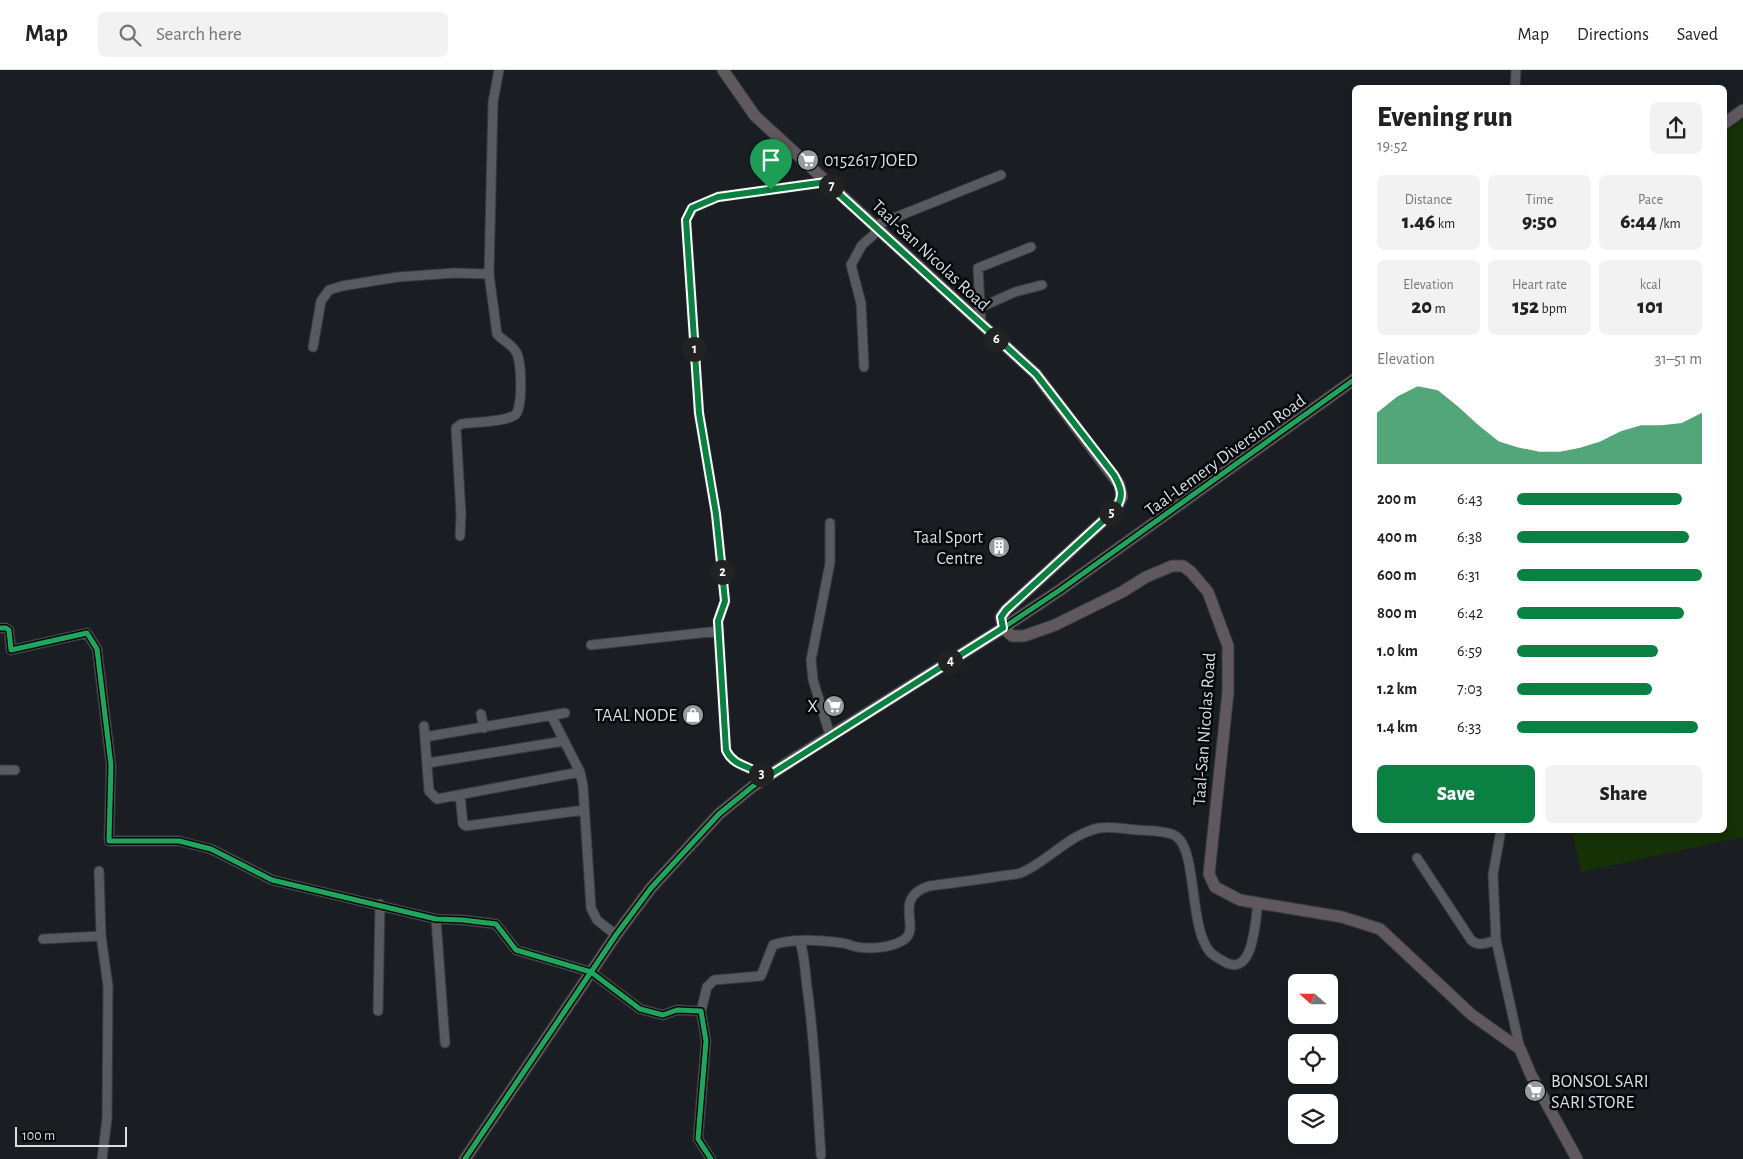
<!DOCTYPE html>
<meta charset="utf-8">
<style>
:root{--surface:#fff;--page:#f2f2f2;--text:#222;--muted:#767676;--line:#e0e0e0;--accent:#0b8043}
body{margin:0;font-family:"Alegreya Sans",sans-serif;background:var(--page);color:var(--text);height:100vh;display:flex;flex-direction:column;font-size:19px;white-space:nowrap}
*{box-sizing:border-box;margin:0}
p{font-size:16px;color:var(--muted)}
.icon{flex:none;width:28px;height:28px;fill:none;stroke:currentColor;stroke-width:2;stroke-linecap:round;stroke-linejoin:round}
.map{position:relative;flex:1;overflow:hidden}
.side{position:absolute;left:1352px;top:15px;width:375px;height:748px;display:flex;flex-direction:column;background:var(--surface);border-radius:8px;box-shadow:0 2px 8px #0003}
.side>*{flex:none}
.needle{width:32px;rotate:291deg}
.tools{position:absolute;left:1288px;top:904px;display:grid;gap:10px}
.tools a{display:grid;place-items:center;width:50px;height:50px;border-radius:8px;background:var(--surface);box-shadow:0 2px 8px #0003;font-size:25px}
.scale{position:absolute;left:15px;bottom:12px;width:112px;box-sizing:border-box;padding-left:5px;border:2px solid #d9dee3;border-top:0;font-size:14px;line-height:18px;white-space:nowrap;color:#d9dee3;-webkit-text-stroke:4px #05080a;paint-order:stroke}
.pin{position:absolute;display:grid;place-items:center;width:42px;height:42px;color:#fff;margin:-51px -21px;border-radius:50% 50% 50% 0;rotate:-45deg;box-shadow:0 0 5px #0007}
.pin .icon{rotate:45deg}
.km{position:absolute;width:25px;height:25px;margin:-12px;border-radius:50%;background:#222;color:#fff;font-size:14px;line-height:25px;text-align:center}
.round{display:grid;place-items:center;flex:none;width:52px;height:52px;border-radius:8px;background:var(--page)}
.headline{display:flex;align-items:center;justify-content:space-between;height:85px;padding:0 25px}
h1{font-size:28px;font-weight:800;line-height:38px}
.metrics{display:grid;grid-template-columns:repeat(3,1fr);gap:8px;height:85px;padding:5px 25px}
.metrics div{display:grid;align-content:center;border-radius:8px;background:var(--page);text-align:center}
.metrics b{font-size:21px;font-weight:800}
.metrics small{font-size:14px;font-weight:400}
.metrics p{font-size:14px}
.chart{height:140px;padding:10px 25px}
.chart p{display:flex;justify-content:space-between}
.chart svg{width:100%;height:90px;margin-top:5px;fill:var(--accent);opacity:.7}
.action{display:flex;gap:10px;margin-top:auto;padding:10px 25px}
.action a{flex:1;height:58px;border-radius:8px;background:var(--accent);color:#fff;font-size:20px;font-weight:800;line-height:58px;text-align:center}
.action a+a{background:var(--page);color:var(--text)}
ul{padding:0 25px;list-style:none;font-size:16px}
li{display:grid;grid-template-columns:80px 60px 1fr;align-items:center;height:38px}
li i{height:12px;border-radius:6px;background:var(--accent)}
header{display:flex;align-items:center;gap:30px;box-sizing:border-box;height:70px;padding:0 25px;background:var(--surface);border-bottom:1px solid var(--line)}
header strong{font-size:24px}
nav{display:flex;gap:28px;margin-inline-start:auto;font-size:18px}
.search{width:350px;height:45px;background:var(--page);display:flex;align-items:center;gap:12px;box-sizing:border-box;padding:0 18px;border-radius:8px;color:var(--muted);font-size:19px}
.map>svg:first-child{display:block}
.green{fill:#153105}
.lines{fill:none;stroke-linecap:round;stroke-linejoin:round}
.minor-casing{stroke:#383b3e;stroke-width:11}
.major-casing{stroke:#383b3e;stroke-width:13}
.minor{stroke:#575a5e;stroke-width:9}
.major{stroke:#5f595d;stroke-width:11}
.cycleway-casing{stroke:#05080a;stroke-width:8}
.cycleway{stroke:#20a55d;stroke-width:5}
.route-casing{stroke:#fff;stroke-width:10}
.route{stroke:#0b8043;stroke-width:6}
.labels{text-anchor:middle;stroke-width:5;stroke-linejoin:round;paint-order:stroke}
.poi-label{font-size:18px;fill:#d9dee3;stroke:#05080a;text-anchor:end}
.street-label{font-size:18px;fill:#d9dee3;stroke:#05080a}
</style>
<header>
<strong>Map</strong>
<div class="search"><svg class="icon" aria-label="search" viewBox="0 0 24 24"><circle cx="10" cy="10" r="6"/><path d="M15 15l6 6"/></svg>Search here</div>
<nav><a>Map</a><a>Directions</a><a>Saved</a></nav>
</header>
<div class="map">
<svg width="1743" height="1089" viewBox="0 0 1743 1089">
<rect width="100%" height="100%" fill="#1a1e22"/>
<path class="green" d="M1743 49V767L1581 802 1572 760H1725V62Z"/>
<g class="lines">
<g class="minor-casing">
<path id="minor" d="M1515 18 1516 0
M874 156 1001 105
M979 238 1015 222 1042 215
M981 255 978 198 1031 177
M313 277 321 231 329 220 342 216 398 207 454 203 489 204 493 32 499 0
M864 297 861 233 851 195 862 175 879 160
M830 453V493L811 590 813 610 830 665
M460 466 461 444 456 358 461 354C474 352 505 352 515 345 523 339 522 291 516 282 512 274 503 271 497 264L489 204
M0 558H6L9 560 11 580 87 563 97 579 111 695 109 771H179L211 779 272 810 436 849 463 850 496 854 516 880 591 902 640 939 663 945 677 940 701 941 706 971 698 1069 711 1089
M591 575 719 561
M481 644 484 658
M552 647 580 702 583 716 591 838 597 850 616 865
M424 656 429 721 437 729 580 702
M425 667 565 643
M428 693 564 671
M0 700H15
M765 708C753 695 733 698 726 680L718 551 725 531 716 444 699 343 686 150 693 138 717 127 827 112
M460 725 463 754 466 756 584 740
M1501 760 1493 804 1496 870 1520 979
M1417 788 1471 870C1479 877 1487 873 1496 870
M99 801 101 866 108 916 107 1049 102 1089
M436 849 445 973
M43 869 101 866
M800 872C805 887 805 901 807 917 815 972 817 1029 821 1085
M378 941 380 834
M701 941 707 917 714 910 761 906 773 875C792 868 821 870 842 873 846 873 849 875 853 876 867 880 889 878 902 871 924 859 890 829 929 816 953 813 977 810 1001 806 1008 805 1017 805 1023 802 1049 790 1070 764 1099 758 1111 756 1124 759 1137 760 1148 761 1163 760 1174 765 1198 776 1188 856 1210 882 1214 886 1218 888 1223 891 1254 910 1255 851 1258 833"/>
</g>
<g class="major-casing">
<path id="major" d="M723 0 755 46 1036 304 1119 414 1122 427 1115 440 1006 540 1001 547 1003 558 1012 566H1024L1055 555 1122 522 1146 507 1172 496H1183L1191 502 1208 522 1228 576V622L1209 804 1215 817 1240 830 1342 847 1380 859 1472 945 1520 979 1531 1005 1577 1089
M1725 53 1743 40
M465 1089 616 865 651 818 719 744 752 717 792 690 1003 558 1060 520 1355 309"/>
</g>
<use href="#minor" class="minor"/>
<use href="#major" class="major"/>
<g class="cycleway-casing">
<path id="cycleway" d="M0 558H6L9 560 11 580 87 563 97 579 111 695 109 771H179L211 779 272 810 436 849 463 850 496 854 516 880 591 902 640 939 663 945 677 940 701 941 706 971 698 1069 711 1089
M465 1089 616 865 651 818 719 744 752 717 792 690 1003 558 1060 520 1355 309"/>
</g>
<use href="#cycleway" class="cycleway"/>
</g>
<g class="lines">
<g class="route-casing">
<path id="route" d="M826 112 1036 304 1114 405C1122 419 1124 426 1115 440L1006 540 1001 547 1003 558 765 708C753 695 734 698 726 680L718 551 725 531 716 444 699 343 686 150 692 138 718 127Z"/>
</g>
<use href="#route" class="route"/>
</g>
<defs>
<g id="supermarket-disc" transform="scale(1.125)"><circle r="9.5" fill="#969b9f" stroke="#05080a"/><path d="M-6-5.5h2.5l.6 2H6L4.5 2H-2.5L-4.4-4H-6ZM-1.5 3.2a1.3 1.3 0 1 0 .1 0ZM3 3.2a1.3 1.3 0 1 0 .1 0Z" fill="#fff"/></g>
<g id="building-disc" transform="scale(1.125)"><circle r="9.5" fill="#969b9f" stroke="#05080a"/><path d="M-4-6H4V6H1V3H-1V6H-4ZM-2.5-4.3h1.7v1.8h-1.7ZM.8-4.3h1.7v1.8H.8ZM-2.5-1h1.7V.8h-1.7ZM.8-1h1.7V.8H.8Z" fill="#fff"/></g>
<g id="shop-disc" transform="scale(1.125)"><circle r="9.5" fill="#969b9f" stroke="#05080a"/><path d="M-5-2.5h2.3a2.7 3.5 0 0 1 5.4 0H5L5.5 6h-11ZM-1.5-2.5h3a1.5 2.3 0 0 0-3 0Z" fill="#fff"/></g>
</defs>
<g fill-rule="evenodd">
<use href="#supermarket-disc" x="808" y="90"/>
<use href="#building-disc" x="999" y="477"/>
<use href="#supermarket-disc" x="834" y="636"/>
<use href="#shop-disc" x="693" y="645"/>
<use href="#supermarket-disc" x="1535" y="1021"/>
</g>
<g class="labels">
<g class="poi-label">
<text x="824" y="96" text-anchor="start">0152617 JOED</text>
<text x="983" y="473">Taal Sport<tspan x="983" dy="21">Centre</tspan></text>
<text x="818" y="642">X</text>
<text x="677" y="651">TAAL NODE</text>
<text x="1551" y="1017" text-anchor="start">BONSOL SARI<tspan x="1551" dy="21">SARI STORE</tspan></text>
</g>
<g class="street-label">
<text transform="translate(931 185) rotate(43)" y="6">Taal-San Nicolas Road</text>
<text transform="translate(1225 385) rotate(-36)" y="6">Taal-Lemery Diversion Road</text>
<text transform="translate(1204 659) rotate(-86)" y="6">Taal-San Nicolas Road</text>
</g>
</g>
</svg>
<div class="tools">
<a><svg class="needle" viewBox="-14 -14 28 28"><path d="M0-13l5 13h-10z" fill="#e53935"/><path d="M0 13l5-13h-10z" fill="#767676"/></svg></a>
<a><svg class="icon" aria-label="locate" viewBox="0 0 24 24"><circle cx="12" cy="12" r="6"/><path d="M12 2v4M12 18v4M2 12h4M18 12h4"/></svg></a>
<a><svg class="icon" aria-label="layers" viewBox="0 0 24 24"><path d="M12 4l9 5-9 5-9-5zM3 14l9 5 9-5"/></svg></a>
</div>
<div class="scale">100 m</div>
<div class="pin" style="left:771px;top:120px;background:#1e9e55"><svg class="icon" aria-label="arrive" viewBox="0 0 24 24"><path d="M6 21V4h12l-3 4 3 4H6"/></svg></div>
<b class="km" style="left:694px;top:279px">1</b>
<b class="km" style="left:722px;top:502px">2</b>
<b class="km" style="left:761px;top:704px">3</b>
<b class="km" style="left:950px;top:591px">4</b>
<b class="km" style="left:1111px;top:443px">5</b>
<b class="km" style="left:996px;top:269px">6</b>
<b class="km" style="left:831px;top:116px">7</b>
<section class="side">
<div class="headline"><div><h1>Evening run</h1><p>19:52</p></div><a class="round"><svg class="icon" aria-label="share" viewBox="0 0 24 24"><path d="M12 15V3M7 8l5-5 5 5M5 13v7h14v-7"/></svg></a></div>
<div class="metrics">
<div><p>Distance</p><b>1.46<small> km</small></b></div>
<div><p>Time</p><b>9:50</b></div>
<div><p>Pace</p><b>6:44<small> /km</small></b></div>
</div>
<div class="metrics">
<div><p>Elevation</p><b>20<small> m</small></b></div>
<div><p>Heart rate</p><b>152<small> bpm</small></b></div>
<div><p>kcal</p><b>101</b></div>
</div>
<div class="chart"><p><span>Elevation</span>31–51 m</p>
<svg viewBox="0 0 160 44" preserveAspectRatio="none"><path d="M0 44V19L10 11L20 6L30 8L40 16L50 25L60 33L70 36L80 38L90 38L100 36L110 33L120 28L130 25L140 25L150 24L160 19V44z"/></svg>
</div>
<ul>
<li><b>200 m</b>6:43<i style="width:89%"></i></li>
<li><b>400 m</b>6:38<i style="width:93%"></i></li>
<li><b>600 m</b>6:31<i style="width:100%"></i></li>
<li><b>800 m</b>6:42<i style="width:90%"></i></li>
<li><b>1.0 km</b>6:59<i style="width:76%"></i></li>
<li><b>1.2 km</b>7:03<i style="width:73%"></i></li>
<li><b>1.4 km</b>6:33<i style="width:98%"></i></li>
</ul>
<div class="action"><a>Save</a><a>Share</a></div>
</section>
</div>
